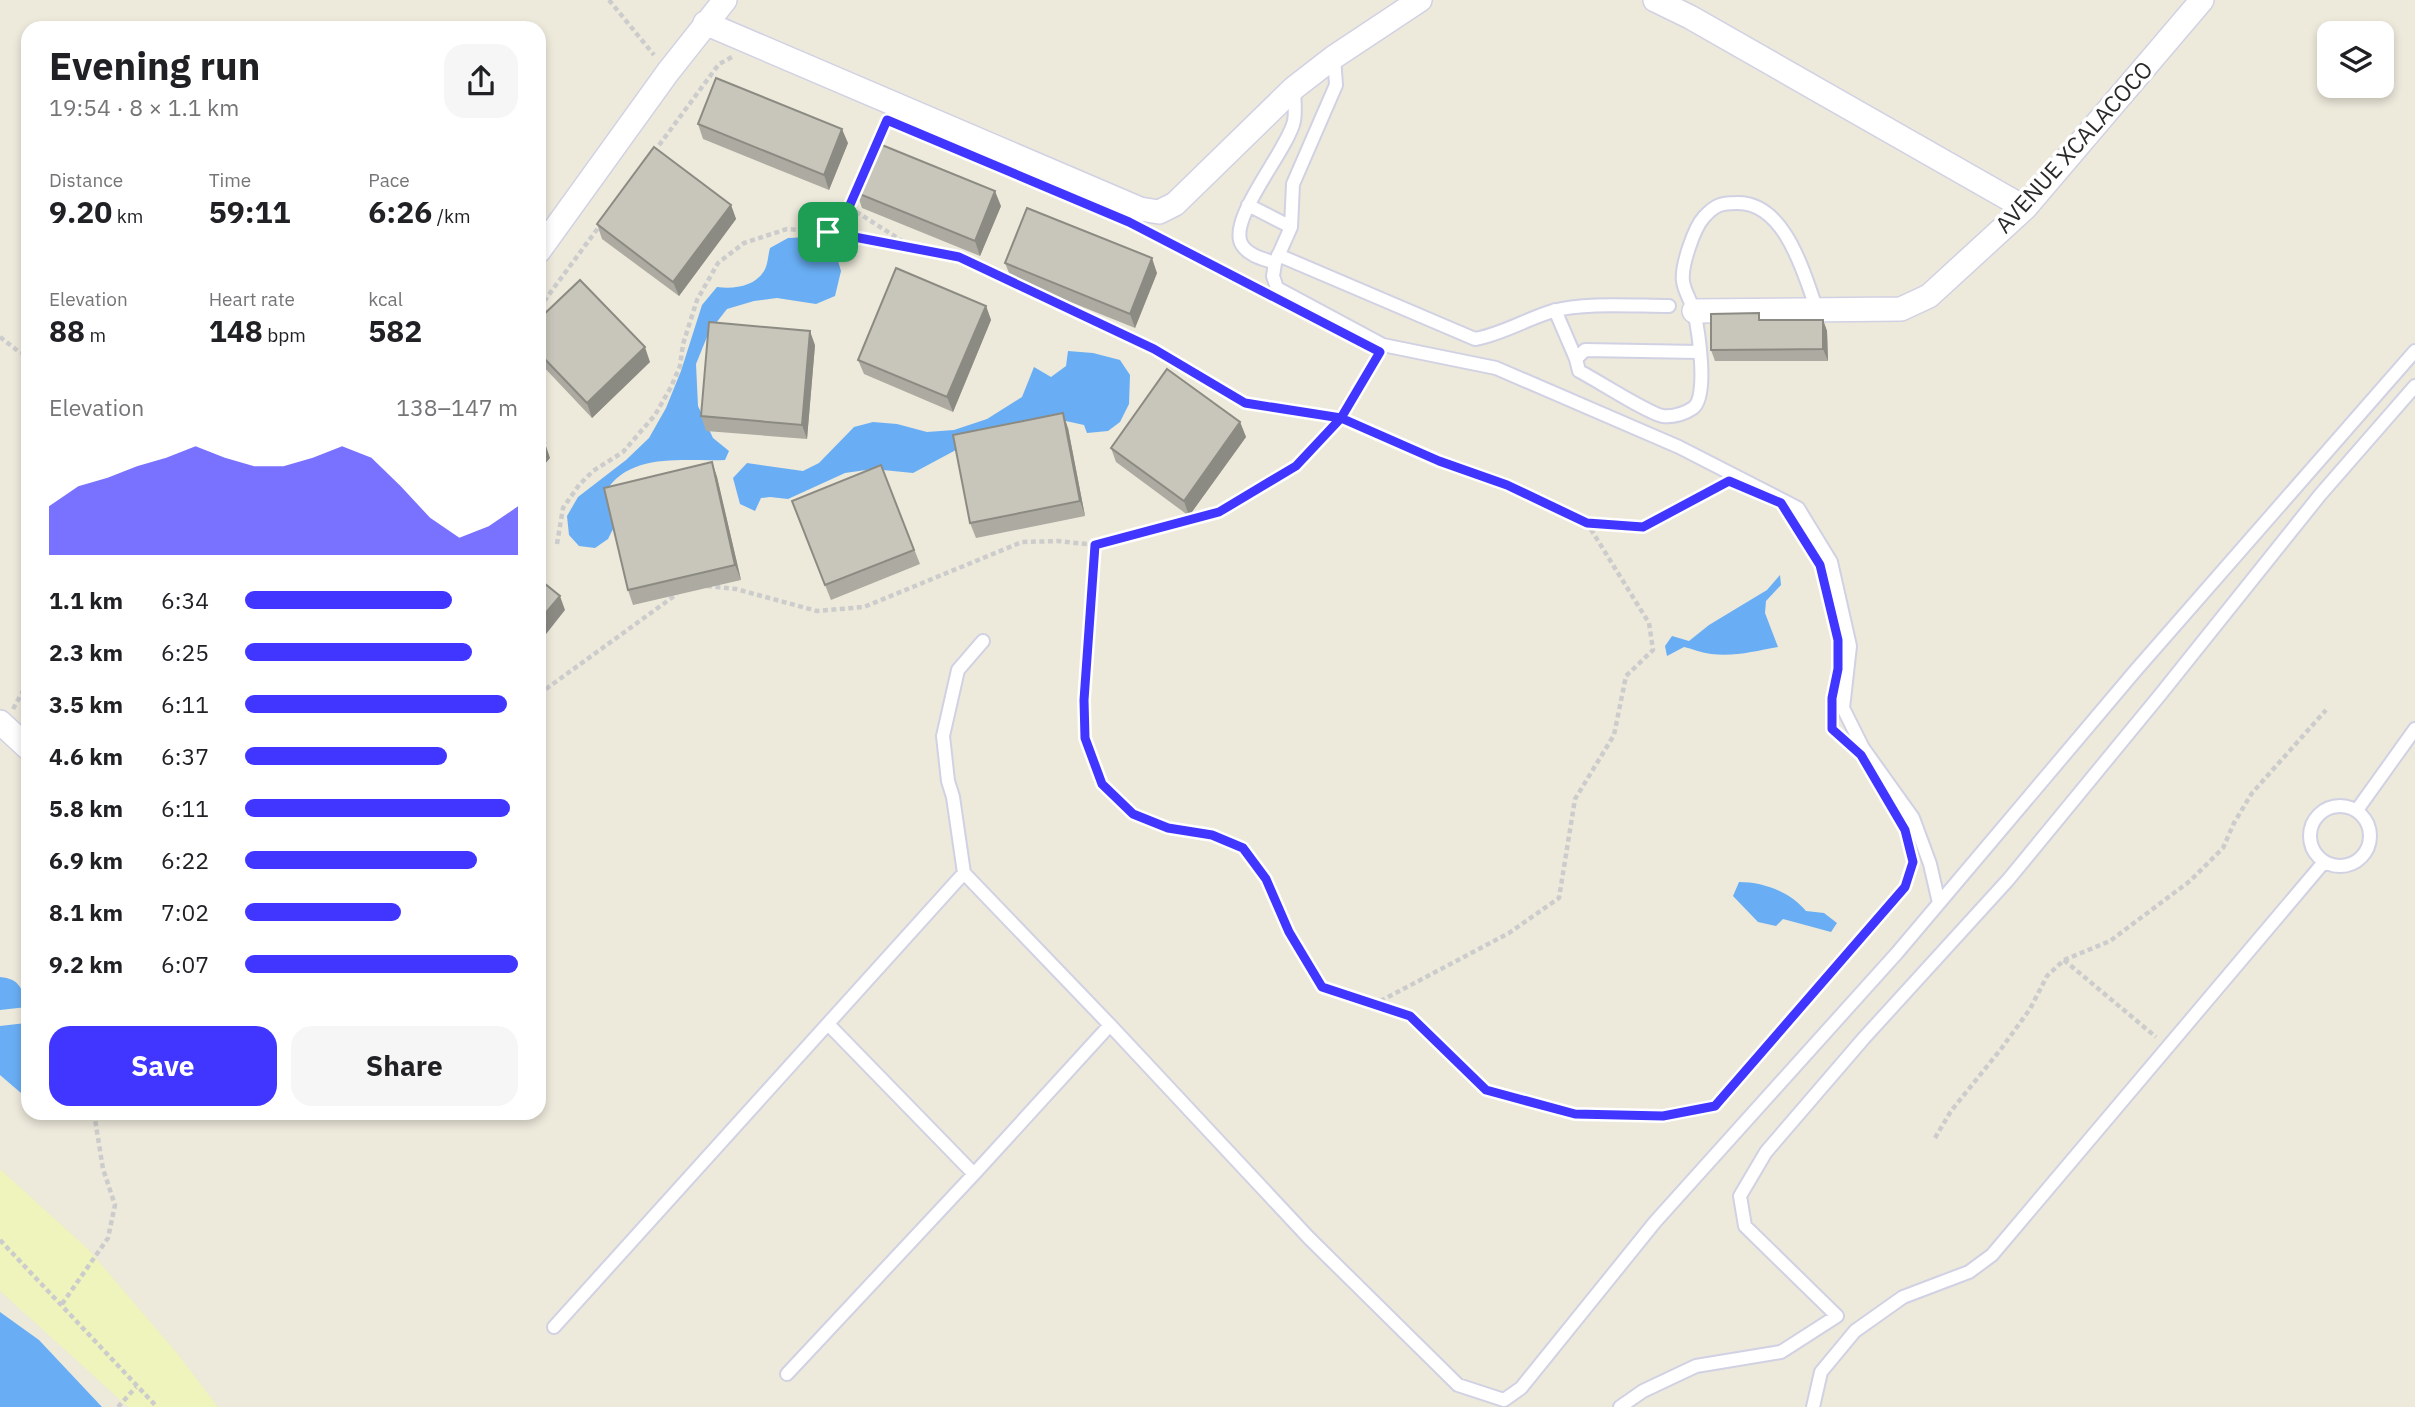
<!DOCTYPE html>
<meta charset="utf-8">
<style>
:root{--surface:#fff;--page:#f6f6f6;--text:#202124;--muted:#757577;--accent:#4136ff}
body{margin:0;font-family:"IBM Plex Sans",sans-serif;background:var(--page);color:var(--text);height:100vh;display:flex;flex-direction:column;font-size:26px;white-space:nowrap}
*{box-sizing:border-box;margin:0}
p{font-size:23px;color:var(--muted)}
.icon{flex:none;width:38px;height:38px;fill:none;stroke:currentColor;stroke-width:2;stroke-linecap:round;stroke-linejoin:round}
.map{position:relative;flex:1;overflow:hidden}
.side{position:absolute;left:21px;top:21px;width:525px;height:1099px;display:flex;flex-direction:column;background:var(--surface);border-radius:21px;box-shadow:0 4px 10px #0003}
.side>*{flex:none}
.buttons{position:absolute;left:2317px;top:21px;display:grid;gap:14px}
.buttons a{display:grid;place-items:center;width:77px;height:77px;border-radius:14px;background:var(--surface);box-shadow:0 4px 10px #0003;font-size:35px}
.pin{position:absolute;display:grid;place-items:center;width:60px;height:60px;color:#fff;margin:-30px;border-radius:14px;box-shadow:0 4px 10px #0006}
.round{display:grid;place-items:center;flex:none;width:74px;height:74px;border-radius:21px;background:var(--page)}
.summary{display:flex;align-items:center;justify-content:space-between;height:119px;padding:0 28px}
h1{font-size:38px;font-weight:800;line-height:52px}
.metrics{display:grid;grid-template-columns:repeat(3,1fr);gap:10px;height:119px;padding:7px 28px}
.metrics div{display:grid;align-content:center}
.metrics b{font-size:30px;font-weight:800}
.metrics small{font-size:19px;font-weight:400}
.metrics p{font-size:19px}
.chart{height:196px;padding:14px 28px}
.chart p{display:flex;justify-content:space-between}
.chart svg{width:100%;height:126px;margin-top:7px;fill:var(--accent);opacity:.7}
.button{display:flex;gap:14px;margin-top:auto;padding:14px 28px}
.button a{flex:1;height:80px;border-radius:21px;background:var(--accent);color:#fff;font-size:28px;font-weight:800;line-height:80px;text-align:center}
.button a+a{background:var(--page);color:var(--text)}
ul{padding:0 28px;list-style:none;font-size:23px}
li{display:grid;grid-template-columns:112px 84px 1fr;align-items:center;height:52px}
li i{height:18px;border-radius:9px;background:var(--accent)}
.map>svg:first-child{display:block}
.sand{fill:#eff4bd}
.water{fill:#69aef4}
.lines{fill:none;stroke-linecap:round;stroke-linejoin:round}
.lane-casing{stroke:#d1d1e4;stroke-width:16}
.street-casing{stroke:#d1d1e4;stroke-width:26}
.path{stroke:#ccc;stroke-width:4.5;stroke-dasharray:5 3.5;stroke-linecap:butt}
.lane{stroke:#fff;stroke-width:12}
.street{stroke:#fff;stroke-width:23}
.wall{fill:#acaaa1}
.shaded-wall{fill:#8c8b83}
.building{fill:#c8c6bb;stroke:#8c8b83;stroke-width:2}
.route-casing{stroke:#fff;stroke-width:14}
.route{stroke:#4136ff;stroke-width:9}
.labels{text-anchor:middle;stroke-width:7;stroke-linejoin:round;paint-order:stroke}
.street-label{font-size:23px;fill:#2a2a2a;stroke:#fff}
</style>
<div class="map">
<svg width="2415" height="1407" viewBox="0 0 2415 1407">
<rect width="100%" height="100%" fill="#ede9db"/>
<path class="sand" d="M0 1169 88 1249 177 1353 218 1407H128L0 1291Z"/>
<path class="water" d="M811 237 834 247 841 271 835 296 816 304 777 298 754 301 727 309 709 332 696 364 698 406 713 438 729 451 725 460C685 462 629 451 605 493L615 525 608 539 595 548 579 546 569 535 567 516 578 497 626 460 649 438 666 408 681 371 702 305 717 287C734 289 754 287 764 271 768 265 768 255 770 248L788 238Z
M1068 351 1093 353 1120 360 1130 375 1129 404 1120 422 1108 431 1087 433 1084 425 1052 418 982 436 913 473 873 469 845 473 788 499 770 497 761 498 755 511 740 504 733 478 747 463 803 471 819 463 854 427 873 422 897 424 927 432 954 430 987 419 1022 397 1034 367 1051 377 1066 366Z
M1780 575 1781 585 1766 601 1765 613 1778 647C1755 651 1735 657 1711 654 1702 653 1693 649 1684 647L1667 656 1665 646 1672 636 1689 641 1709 625 1767 590Z
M1739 882C1764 882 1790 892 1806 911L1824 913 1837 923 1831 932 1783 919 1776 926 1758 922 1733 896Z
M0 977C20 979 22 988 27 1007L0 1010Z
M26 1023 28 1025V1099L0 1075V1026Z
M0 1312 39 1340 102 1407H0Z"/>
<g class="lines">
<g class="lane-casing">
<path id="lane" d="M1334 57 1336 85 1293 184 1291 227 1275 263 1273 276 1277 288 1383 345 1496 368 1679 447 1798 508 1831 562 1850 646 1843 708 1863 748 1913 818 1930 864 1939 903
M1248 205 1291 227
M1278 255 1475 339C1503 334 1526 319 1553 311 1584 302 1635 306 1669 306
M1275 263C1264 259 1249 256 1242 245 1226 220 1288 150 1294 121 1296 111 1294 99 1294 88
M1555 310 1576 359
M1699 352 1585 350 1576 359 1579 371C1595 379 1649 414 1663 416 1674 417 1684 414 1693 408 1709 397 1698 329 1694 311 1691 301 1684 291 1683 281 1681 266 1694 228 1704 217 1715 205 1721 203 1736 203 1785 201 1804 274 1817 310
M983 641 958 670 943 736 948 781 953 797 964 873 1110 1025 1309 1238 1458 1385 1504 1400 1521 1388 1655 1222 1897 953 2136 670 2415 351
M2310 836a30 30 0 1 1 60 0a30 30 0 1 1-60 0Z
M2357 810 2415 729
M828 1024 974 1174 1110 1025
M554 1327 964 873
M787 1374 974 1174
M1620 1407 1643 1391 1696 1366 1781 1352 1837 1316 1745 1226 1740 1196 1766 1152 1864 1038 2008 880 2160 695 2320 495 2415 386
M1813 1407 1821 1372 1855 1331 1903 1297 1969 1272 1992 1255 2324 862"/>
</g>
<g class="street-casing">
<path id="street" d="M1655 0 1690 17 2025 208
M705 23 1140 209 1159 212 1175 204 1294 88 1334 57 1420 0
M539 251 668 72 725 0
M1694 311 1901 309 1929 296 2025 208 2202 0
M0 722 28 748"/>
</g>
<path class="path" d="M609 0 654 55
M654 152 719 64 732 57
M849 207 913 248
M829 231 849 207 886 122
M1152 234 1259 290
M539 308 601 224
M0 337 18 351 28 355
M557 544 563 508 579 485 593 471 623 452 655 415 671 387 680 366 683 344 697 300 718 263 744 243 787 229 828 232 959 257 1154 349 1245 403 1341 418 1376 359
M1095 545 1084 700 1085 738 1102 784 1133 814 1168 828 1212 835 1243 848 1266 879 1289 932 1322 987 1410 1016 1486 1090 1575 1114 1663 1116 1715 1106 1905 887 1913 863
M707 586 736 589 817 611 864 607 1022 542 1058 541 1095 545 1219 511 1296 466 1341 418 1439 461 1507 485 1587 523 1643 527 1719 486
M539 694 677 594
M13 709 28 682
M2064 960 2156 1037
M1373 1005 1509 933 1559 898 1575 799 1614 735 1626 676 1653 650 1649 623 1587 523
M1935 1138 1951 1111 2001 1049 2030 1009 2047 976 2064 960 2110 941 2190 881 2223 848 2234 823 2252 793 2326 710
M0 1240 157 1407
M62 1304 108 1238 115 1205 103 1169 94 1113
M118 1407 136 1387"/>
<use href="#lane" class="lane"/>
<use href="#street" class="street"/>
</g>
<path class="wall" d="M698 124 848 143 829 190 703 139Z
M857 193 1001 206 980 256 862 208Z
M731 205 736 219 679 296 602 239 597 224Z
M1005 263 1157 273 1135 328 1011 278Z
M986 306 991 320 953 412 864 374 858 360Z
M539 319 650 362 592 418 539 362Z
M1762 320H1823L1827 331 1828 361H1715L1711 350Z
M815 345 807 439 706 431 701 416Z
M1240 422 1246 437 1189 516 1116 462 1111 448Z
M1068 428 1085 516 976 538 970 523Z
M712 462 717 477 741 580 633 605 628 590Z
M881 465 920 564 831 600 797 515Z"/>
<path class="shaded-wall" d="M842 129 848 143 829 190 824 175Z
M995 191 1001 206 980 256 975 241Z
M731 205 736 219 679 296 673 282Z
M1152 258 1157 273 1135 328 1130 314Z
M986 306 991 320 953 412 947 397Z
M1823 320 1827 331 1828 361 1823 349Z
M810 331 815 345 807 439 802 425Z
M645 347 650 362 592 418 587 403Z
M1063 413 1068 428 1085 516 1080 501Z
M1240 422 1246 437 1189 516 1184 501Z
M545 443 550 458 539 471V450Z
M712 462 717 477 741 580 735 565Z
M560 596 565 610 539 643V621Z"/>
<path class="building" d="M716 78 842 129 824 175 698 124Z
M877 143 995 191 975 241 857 193Z
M654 147 731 205 673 282 597 224Z
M1027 208 1152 258 1130 314 1005 263Z
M896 268 986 306 947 397 858 360Z
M580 280 645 347 587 403 539 353V319Z
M1759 313V320H1823V349L1711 350V314Z
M709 322 810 331 802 425 701 416Z
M1167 369 1240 422 1184 501 1111 448Z
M1063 413 1080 501 970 523 953 435Z
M539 438 545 443 539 450Z
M712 462 735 565 628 590 604 488Z
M881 465 914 550 825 585 792 501Z
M539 579 560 596 539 621Z"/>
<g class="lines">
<g class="route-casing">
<path id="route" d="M828 232 959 257 1154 349 1245 403 1341 418 1296 466 1219 512 1095 545 1084 700 1085 738 1102 784 1133 814 1168 828 1212 835 1243 848 1266 879 1289 932 1322 987 1410 1016 1486 1090 1575 1114 1663 1116 1715 1106 1905 887 1913 862 1905 830 1861 755 1832 729V698L1838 669V640L1820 565 1781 503 1729 481 1643 527 1587 523 1507 485 1439 461 1341 418 1380 352 1129 222 887 120 849 207 828 232"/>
</g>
<use href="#route" class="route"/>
</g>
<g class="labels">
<g class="street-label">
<text transform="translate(2074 147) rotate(-48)" y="8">AVENUE XCALACOCO</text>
</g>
</g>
</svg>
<div class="buttons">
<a><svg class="icon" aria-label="layers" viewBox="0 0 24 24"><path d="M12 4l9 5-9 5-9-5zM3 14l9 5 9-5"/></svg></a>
</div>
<div class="pin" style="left:828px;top:232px;background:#1e9e55"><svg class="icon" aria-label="arrive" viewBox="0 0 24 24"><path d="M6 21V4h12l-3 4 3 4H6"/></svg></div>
<section class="side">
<div class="summary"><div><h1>Evening run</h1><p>19:54 · 8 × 1.1 km</p></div><a class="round"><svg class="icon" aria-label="share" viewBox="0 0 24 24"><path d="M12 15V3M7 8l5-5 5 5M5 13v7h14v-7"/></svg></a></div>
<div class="metrics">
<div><p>Distance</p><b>9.20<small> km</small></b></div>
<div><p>Time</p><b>59:11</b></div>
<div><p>Pace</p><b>6:26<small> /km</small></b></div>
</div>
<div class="metrics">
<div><p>Elevation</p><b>88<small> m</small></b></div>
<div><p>Heart rate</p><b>148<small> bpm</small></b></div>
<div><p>kcal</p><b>582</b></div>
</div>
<div class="chart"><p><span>Elevation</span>138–147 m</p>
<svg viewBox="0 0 160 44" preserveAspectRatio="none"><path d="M0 44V27L10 20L20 17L30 13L40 10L50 6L60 10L70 13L80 13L90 10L100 6L110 10L120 20L130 31L140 38L150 34L160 27V44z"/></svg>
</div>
<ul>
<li><b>1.1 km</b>6:34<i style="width:76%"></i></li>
<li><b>2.3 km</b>6:25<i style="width:83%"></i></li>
<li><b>3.5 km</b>6:11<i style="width:96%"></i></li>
<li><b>4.6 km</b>6:37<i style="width:74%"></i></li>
<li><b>5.8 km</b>6:11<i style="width:97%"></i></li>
<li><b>6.9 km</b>6:22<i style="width:85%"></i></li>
<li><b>8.1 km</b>7:02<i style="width:57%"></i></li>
<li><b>9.2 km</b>6:07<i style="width:100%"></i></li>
</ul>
<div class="button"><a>Save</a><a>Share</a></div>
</section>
</div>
